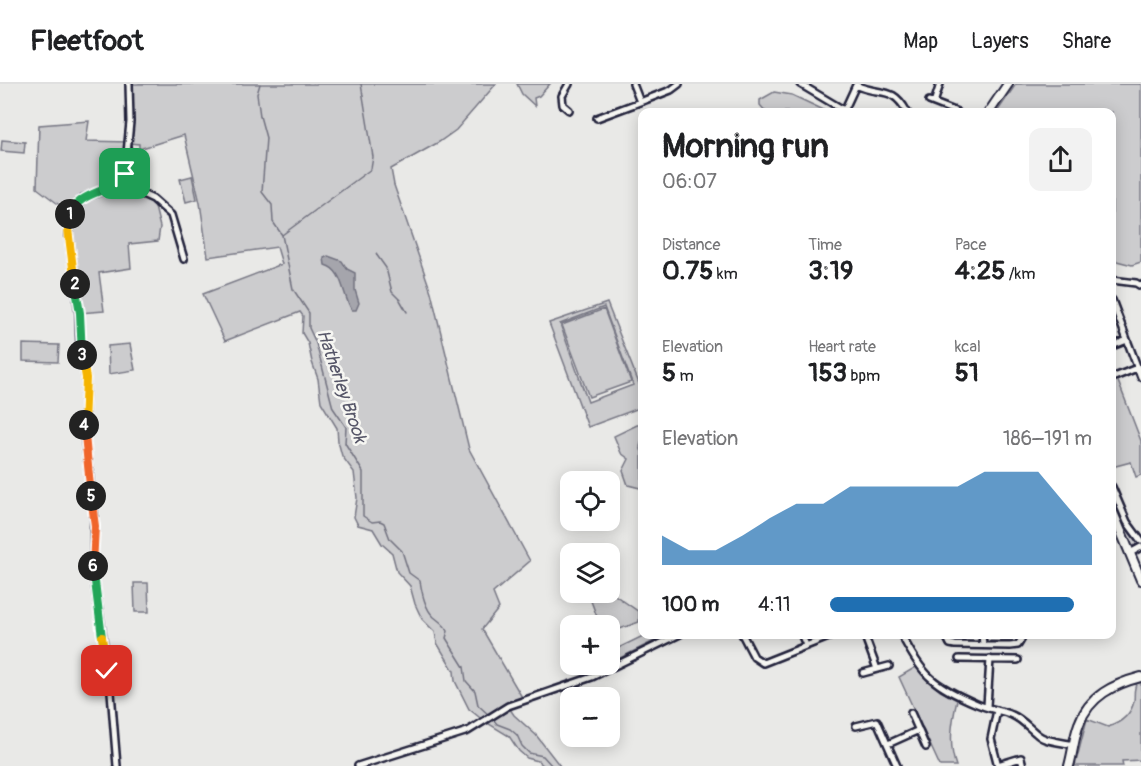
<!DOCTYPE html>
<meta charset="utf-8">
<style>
:root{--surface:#fff;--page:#f2f2f2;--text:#202124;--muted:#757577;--line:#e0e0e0;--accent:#1f6fb2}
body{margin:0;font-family:Pangolin,sans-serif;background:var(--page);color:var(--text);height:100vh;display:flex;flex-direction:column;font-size:22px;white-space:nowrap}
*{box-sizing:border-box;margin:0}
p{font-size:20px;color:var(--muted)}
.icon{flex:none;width:33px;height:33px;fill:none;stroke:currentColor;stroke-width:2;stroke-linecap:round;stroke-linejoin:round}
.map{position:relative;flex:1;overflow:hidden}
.side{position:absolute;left:638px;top:24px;width:478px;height:531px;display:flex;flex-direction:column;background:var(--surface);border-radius:12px;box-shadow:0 3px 15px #0003}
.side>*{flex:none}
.fabs{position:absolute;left:560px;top:387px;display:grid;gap:12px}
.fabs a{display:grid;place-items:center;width:60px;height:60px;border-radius:12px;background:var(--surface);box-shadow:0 3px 15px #0003;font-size:30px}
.pin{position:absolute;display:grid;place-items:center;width:51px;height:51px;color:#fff;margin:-26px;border-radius:12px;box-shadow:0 3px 9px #0006}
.km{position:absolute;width:30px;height:30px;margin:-15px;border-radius:50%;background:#222;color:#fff;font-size:16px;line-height:30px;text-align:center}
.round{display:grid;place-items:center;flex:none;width:63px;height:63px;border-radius:12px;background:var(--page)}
.overview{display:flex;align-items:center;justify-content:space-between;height:102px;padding:0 24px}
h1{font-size:33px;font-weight:700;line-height:45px}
.figures{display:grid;grid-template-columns:repeat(3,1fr);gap:9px;height:102px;padding:6px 24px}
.figures div{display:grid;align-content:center}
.figures b{font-size:26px;font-weight:700}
.figures small{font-size:16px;font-weight:400}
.figures p{font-size:16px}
.chart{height:168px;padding:12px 24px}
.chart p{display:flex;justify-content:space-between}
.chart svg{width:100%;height:108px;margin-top:6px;fill:var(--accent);opacity:.7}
ul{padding:0 24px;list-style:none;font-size:20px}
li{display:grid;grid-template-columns:96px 72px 1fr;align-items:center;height:45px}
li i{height:15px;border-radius:8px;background:var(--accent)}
header{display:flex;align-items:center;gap:36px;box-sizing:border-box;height:84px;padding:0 30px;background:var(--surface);border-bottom:2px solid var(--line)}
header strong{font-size:28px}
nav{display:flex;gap:33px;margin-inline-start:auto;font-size:21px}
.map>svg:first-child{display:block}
.green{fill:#ccccce;stroke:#777784;stroke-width:1.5;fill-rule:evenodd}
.water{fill:#a5a5ac;stroke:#71717f;stroke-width:1.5}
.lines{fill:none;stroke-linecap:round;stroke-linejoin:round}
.stream{stroke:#71717f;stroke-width:1.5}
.street-casing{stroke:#22223b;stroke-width:10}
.secondary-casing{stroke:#22223b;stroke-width:12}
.street{stroke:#f6f6f2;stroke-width:5}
.secondary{stroke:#f6f6f2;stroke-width:8}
.split-1-casing{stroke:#fff;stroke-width:12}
.split-2-casing{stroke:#fff;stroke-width:12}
.split-3-casing{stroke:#fff;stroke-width:12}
.split-4-casing{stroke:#fff;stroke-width:12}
.split-5-casing{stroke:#fff;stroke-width:12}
.split-6-casing{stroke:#fff;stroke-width:12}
.split-7-casing{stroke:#fff;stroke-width:12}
.split-8-casing{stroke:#fff;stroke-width:12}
.split-1{stroke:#22a559;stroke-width:8}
.split-2{stroke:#f5b400;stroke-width:8}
.split-3{stroke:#22a559;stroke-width:8}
.split-4{stroke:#f5b400;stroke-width:8}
.split-5{stroke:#f0652b;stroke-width:8}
.split-6{stroke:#f0652b;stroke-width:8}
.split-7{stroke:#22a559;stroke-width:8}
.split-8{stroke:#f5b400;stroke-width:8}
.labels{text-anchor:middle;stroke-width:5;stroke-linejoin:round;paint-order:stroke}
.water-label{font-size:18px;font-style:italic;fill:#565668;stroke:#f6f6f2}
</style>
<header>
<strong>Fleetfoot</strong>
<nav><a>Map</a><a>Layers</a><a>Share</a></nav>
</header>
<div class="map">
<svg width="1141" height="682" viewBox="0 0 1141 682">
<rect width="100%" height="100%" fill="#e9e9e7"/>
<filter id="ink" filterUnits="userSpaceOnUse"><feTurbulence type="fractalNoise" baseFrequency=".0167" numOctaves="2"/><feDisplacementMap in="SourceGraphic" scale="12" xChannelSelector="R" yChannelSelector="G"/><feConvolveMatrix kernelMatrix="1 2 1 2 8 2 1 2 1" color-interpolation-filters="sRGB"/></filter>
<g filter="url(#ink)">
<path class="green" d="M129 0H496L456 46 439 58 391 85 394 101 431 208 469 365 530 477 493 509 499 524 482 545 523 615 508 622 514 631 536 651 560 682H544L538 677 527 674 519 667 509 652 484 637 469 625 455 597 454 587 437 559 435 548 422 535 415 520 410 502 397 488 392 469 382 460 373 445 358 441 354 433 357 414 354 388 342 372 338 357 337 344 321 318 318 295 312 278 308 259 302 249 303 232 300 228 225 257 203 210 282 180 277 163 208 173 200 119 184 51 139 65V60L129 59 127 77 119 99 153 115 160 143 158 157 129 160 131 184 99 189 104 227 79 229 69 166 70 129 37 104 39 41 89 37 86 57 128 58Z
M517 0H550L539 12 534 14 535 22 522 10Z
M1016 0H1141V178L1132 181 1113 176 1112 174V28H997Z
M774 8 792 11 828 28H766L760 21V16Z
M2 56 25 58 24 69 1 67Z
M192 92 197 115 186 118 180 95Z
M607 219 642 307V323L588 343 549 239ZM604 223 633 301 588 318 560 240Z
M604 225 631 298 589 313 562 241Z
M23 260 59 261 58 278 23 277Z
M130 260 135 286 109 290 108 262Z
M1116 292 1141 357V391L1136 393 1131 378 1112 383V294Z
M637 341H642V355L640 363 642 368V404H640L628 401 623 387 629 375 621 369 614 352Z
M1112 410 1125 440 1140 458V461L1131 463 1112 423Z
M134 499H148L149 528H135Z
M609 507 639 528V538L609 549V542L600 541 588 509Z
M647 550 666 551 612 578 609 573 610 568Z
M916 583 940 607 957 616C952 638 948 660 956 682H940L899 593Z
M1141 598V676L1122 677 1123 682H1075L1087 635 1108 643C1120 639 1131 631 1134 617 1135 609 1133 605 1137 599Z"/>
<path class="water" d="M328 172 342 177 347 185 355 189V206L359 219 356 226H352C342 212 344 186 325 181L324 174Z"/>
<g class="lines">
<path class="stream" d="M260 0 257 10 260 32 266 54 262 108 272 121 273 138 282 151 293 205 309 229V244L316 259 333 324 346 343 345 359 363 388V432L372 438 380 437 384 439 390 455 402 467 409 489 420 497C422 509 425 525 434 533 440 538 444 540 448 547L446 554 464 583 466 597 475 607 478 621 490 632
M282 151 371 85 373 73 361 0
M376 170 386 184 392 208 400 216 407 228
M493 635 497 640 510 645 517 651 522 662 529 669 543 672 552 682"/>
<g class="street-casing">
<path id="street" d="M800 0 847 28
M929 17 957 28
M640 18 671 6 679 0
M934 19 940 0
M569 26 563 21 562 12 569 0
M844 27 856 1C880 13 892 0 907 28
M597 34 640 18 633 0
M118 99 153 115 171 131 184 175
M1112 196 1136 199 1141 202
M1112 216 1141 293
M1112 262 1127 256
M1112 294 1137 284
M1112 403 1127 438 1141 457
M1130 469 1141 463
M742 550 754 573 763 579 836 550
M801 550 806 561
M864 550 877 585
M901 550C923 593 933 601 977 620 988 625 1001 626 1012 631 1022 635 1030 645 1038 651 1046 658 1063 658 1074 661
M945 550 950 560 955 561 1010 562 1018 561 1021 556 1020 550
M982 550 983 561
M959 575 1018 576
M863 589 889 582
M987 622 990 575
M997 626 991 655 998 682
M911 629 926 663
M856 642 877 637 897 682
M888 660 919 646
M998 681 1021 674 1023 682
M117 682 111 608 93 487 94 429 84 348 86 294 80 261 79 229 68 145 70 129 83 114 110 104 118 99 125 90 130 38 129 0
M358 682 468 647 508 622 592 593 680 550"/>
</g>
<g class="secondary-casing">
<path id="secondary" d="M989 28 1008 0
M1112 426 1141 496
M1069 682C1073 668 1074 653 1079 640 1089 612 1114 600 1141 593"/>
</g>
<use href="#street" class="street"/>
<use href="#secondary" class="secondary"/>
</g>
</g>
<g class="lines" filter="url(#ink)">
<g class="split-1-casing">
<path id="split-1" d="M70 130C82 105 109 111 125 90"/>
</g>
<g class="split-2-casing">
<path id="split-2" d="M70 130 68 145 75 200"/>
</g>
<g class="split-3-casing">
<path id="split-3" d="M75 200 80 229 82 271"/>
</g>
<g class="split-4-casing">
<path id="split-4" d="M82 271 86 294 84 341"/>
</g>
<g class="split-5-casing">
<path id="split-5" d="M84 341 91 412"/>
</g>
<g class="split-6-casing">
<path id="split-6" d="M91 412 95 442 93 482"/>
</g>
<g class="split-7-casing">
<path id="split-7" d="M93 482 102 553"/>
</g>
<g class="split-8-casing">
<path id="split-8" d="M102 553 107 587"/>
</g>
<use href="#split-1" class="split-1"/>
<use href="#split-2" class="split-2"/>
<use href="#split-3" class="split-3"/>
<use href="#split-4" class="split-4"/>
<use href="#split-5" class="split-5"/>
<use href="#split-6" class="split-6"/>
<use href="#split-7" class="split-7"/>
<use href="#split-8" class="split-8"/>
</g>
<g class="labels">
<g class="water-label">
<text transform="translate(342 302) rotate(71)" y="6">Hatherley Brook</text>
</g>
</g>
</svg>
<div class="fabs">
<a><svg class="icon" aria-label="locate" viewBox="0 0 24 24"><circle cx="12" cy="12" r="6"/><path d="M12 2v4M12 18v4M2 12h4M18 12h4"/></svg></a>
<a><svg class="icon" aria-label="layers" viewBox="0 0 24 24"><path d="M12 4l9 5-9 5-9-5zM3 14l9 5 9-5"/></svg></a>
<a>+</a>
<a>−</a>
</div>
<div class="pin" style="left:125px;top:90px;background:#1e9e55"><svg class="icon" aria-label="arrive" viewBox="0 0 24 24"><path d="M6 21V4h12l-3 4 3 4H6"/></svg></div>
<div class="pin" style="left:107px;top:587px;background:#d93025"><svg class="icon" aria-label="check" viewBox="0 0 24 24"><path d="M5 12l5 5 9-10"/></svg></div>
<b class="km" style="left:70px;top:130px">1</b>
<b class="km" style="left:75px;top:200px">2</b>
<b class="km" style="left:82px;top:271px">3</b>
<b class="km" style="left:84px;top:341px">4</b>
<b class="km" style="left:91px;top:412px">5</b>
<b class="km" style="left:93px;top:482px">6</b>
<section class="side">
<div class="overview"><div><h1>Morning run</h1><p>06:07</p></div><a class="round"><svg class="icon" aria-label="share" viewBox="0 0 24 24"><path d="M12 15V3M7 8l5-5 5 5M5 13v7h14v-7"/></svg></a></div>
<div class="figures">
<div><p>Distance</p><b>0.75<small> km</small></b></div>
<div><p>Time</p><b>3:19</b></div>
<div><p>Pace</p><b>4:25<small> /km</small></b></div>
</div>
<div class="figures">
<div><p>Elevation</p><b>5<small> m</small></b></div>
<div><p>Heart rate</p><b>153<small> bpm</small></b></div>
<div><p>kcal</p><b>51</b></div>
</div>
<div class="chart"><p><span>Elevation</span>186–191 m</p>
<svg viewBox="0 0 160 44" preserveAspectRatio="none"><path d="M0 44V32L10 38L20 38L30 32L40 25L50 19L60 19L70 12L80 12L90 12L100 12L110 12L120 6L130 6L140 6L150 19L160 32V44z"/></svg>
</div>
<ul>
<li><b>100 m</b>4:11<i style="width:93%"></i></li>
</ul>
</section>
</div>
